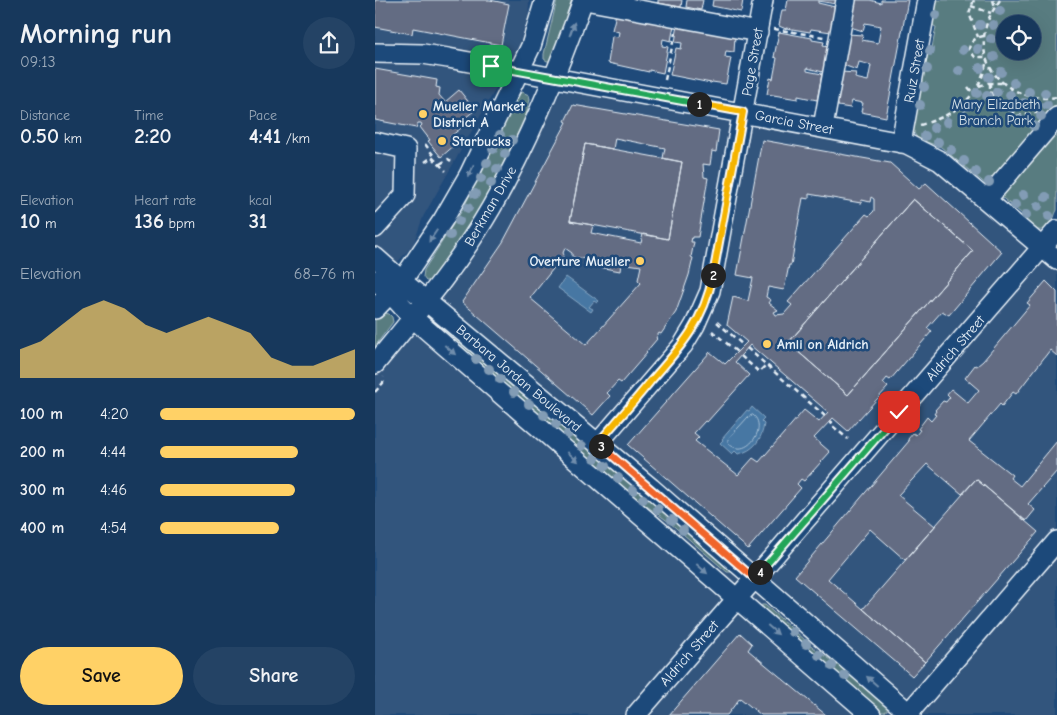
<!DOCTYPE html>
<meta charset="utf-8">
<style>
:root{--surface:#17385c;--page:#244365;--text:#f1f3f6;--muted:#9eacbb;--line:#365272;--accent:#ffd166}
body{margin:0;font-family:"Comic Neue",sans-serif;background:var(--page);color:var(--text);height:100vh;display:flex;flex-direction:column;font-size:19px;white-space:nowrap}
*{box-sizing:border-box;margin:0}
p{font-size:16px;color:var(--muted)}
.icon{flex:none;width:28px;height:28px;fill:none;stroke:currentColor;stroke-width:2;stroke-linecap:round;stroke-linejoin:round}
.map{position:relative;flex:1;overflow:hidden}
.panel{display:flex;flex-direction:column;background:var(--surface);width:375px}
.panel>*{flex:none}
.tools{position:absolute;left:621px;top:15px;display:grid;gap:10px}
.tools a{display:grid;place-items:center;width:45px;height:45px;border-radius:50%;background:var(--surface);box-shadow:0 5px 20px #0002,0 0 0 1px var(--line);font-size:25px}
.pin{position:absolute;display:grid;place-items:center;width:42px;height:42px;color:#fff;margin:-21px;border-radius:10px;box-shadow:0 2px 8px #0006}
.km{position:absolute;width:25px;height:25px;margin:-12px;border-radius:50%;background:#222;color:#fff;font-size:14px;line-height:25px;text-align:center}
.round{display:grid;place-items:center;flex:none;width:52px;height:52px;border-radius:26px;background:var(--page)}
.overview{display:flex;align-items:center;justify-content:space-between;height:85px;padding:0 20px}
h1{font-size:28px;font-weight:600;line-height:38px}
.stats{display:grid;grid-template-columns:repeat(3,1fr);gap:8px;height:85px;padding:5px 20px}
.stats div{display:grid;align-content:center}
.stats b{font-size:21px;font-weight:600}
.stats small{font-size:14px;font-weight:400}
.stats p{font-size:14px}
.chart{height:140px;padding:10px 20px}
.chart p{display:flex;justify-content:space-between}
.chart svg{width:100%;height:90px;margin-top:5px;fill:var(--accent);opacity:.7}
.primary-button{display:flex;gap:10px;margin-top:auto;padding:10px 20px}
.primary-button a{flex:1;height:58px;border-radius:30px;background:var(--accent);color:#111;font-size:20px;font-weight:600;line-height:58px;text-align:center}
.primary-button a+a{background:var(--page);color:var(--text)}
ul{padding:0 20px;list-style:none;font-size:16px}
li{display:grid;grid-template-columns:80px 60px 1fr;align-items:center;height:38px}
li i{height:12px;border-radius:6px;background:var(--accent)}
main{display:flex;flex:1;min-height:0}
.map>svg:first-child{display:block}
.built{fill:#33547d}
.green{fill:#597b80;stroke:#a0b6bc;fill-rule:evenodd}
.water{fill:#4677a3;stroke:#87a8c5}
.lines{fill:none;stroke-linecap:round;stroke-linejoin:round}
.shore{stroke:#a7c0d6;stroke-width:1}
.building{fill:#636c83;stroke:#e8f1f8;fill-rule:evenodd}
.minor-casing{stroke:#e8f1f8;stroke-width:22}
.path{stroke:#e8f1f8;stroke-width:2.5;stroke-dasharray:5 4;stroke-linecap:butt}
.minor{stroke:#1f4a7a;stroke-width:19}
.tree{fill:#829cb5}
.oneway{fill:#6f8dac}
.split-1-casing{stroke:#fff;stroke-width:10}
.split-2-casing{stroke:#fff;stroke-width:10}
.split-3-casing{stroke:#fff;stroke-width:10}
.split-4-casing{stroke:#fff;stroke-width:10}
.split-5-casing{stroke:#fff;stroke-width:10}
.split-1{stroke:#22a559;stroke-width:6}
.split-2{stroke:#f5b400;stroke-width:6}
.split-3{stroke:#f5b400;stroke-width:6}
.split-4{stroke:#f0652b;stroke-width:6}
.split-5{stroke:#22a559;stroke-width:6}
.poi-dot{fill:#ffd166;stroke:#1f4a7a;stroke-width:2}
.labels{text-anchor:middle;stroke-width:5;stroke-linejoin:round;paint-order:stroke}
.street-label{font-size:14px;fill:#e8f1f8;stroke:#1f4a7a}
.park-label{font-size:14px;fill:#d3dfe6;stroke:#1f4a7a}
.poi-label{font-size:14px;font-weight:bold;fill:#e8f1f8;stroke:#1f4a7a;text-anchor:start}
</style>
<main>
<section class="panel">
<div class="overview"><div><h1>Morning run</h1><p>09:13</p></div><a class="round"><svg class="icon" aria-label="share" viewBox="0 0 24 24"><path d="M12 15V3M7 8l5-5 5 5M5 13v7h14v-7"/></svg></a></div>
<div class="stats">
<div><p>Distance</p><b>0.50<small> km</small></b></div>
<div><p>Time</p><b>2:20</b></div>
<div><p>Pace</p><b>4:41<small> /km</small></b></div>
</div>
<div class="stats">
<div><p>Elevation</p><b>10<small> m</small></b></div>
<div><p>Heart rate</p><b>136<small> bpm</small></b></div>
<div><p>kcal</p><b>31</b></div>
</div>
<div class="chart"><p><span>Elevation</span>68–76 m</p>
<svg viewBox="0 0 160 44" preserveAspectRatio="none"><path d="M0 44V30L10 26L20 18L30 10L40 6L50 10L60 18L70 22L80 18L90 14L100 18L110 22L120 34L130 38L140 38L150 34L160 30V44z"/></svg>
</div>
<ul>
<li><b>100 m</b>4:20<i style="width:100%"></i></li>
<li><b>200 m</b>4:44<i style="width:71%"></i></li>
<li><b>300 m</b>4:46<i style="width:69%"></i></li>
<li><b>400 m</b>4:54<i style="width:61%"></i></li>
</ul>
<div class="primary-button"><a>Save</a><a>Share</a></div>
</section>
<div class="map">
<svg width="682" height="715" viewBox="0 0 682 715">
<rect width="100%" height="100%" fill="#1f4a7a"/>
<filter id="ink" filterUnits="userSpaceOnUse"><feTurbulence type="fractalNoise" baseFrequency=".02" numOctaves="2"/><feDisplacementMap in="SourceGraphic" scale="10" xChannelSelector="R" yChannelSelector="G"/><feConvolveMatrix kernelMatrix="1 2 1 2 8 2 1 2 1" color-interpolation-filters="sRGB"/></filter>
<g filter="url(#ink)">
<path class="built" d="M0 0H154L153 28 140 55 48 217 38 245 0 287Z
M187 91 368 112 532 144 667 247 682 230V715H0V364L136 170Z"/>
<path class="green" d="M182 0H202L176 61H172L169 59V54Z
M561 0H682V210C679 215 679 221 675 225 664 237 651 226 647 214L566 147 543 139 539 133 538 126 552 47 557 48 561 27 557 25ZM630 24H658V51H630Z
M147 92 154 95 155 99 151 116 123 174 116 192 58 281H51L48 277 49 270 88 209 99 186 110 158 143 95Z
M8 313 14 314 17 317 18 322 0 346V320Z
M65 326 67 327 136 386 208 441 357 570 356 572H352L294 522 245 487 63 328Z
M387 605H390L438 647 488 683 514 707 510 712H505L386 609 385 606Z"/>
<path class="water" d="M191 277 224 301 222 303 219 301 214 307 218 309 216 312 183 288Z
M377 407 389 418 386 421 389 424C387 439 379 451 363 454L360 451 357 454 345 443 348 440 347 439 372 410 374 411Z"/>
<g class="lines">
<path class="shore" d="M378 415C394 427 371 461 353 443V439L373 417Z"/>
</g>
<path class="building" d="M0 0H115L134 4 126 45 38 28 37 34 0 27Z
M283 0H307L306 7 283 3Z
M312 0H328L326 10 311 7Z
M338 0H368L366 12 337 6Z
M413 0H461V4L443 1V3L460 7 456 32 436 29 435 32 411 28V29L404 26 407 10H411Z
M480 0H495L506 3V0H533L511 117 486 112 488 103 477 101 475 108 463 106V104L461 103 466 72 481 73 480 78 493 81 496 65 484 62 482 70 468 65 473 34 488 35 487 40 503 43 506 26 490 23 488 31 475 27Z
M241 14 299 25 296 41 288 39 287 46 293 47 288 73 274 70V72L233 63 237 36 243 37 244 32 237 30Z
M303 25 360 36 359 52 351 51 350 57 356 58 351 84 337 82 336 83 295 75 301 48 306 49 307 43 300 42Z
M404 32 437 38V40L449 42 448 45 453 46 448 72 432 68V71L447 74 442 100 423 96V99L392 94 395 78 398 79 402 58 399 57Z
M0 69 62 80 61 87 65 88 64 95 70 102 84 90 100 110 90 118 92 123 75 137 81 144 66 157 53 141 55 140 45 127 47 125 46 123H43L41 128 0 120Z
M198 105 344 130 341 152 337 151 335 165 328 164 329 177 333 178 323 237H317L316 242H319L316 257 318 258 314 275 301 312 286 334 284 333 281 338 282 339 271 352 272 353 246 383 243 381 232 393 235 396 218 415 87 302 128 242 192 122 190 121ZM240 138 290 148 288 158 307 162 293 239 268 234 266 243 216 233 218 225 195 221 210 144 238 149ZM190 248 197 253V257L213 259V265L245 271 246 263 266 266 263 280 266 283 211 345 155 298 189 255 188 253Z
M387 140 515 163 544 189 551 183 627 252 574 315 567 311 552 328 557 331 515 380 512 378 508 383 513 387 473 431 458 418 439 438 455 452 429 481 426 479 422 484 426 488 373 549 253 445 335 352 350 364 372 342 352 325 358 297 373 301 378 278 362 275ZM434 194 486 203 487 200 495 202 496 197 499 199V211L494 216 491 214 413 302 417 305 409 314 401 315 399 312 403 310 394 303 396 300 391 297 393 287 409 290 414 265H416L428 198 434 199ZM538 199 598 251 473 395 413 343ZM375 345 453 412 444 422 429 410 384 462 378 458 363 475 320 441 324 437 319 433 330 421 332 422 374 375 360 362Z
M210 144 307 162 293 239 195 221Z
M538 199 598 251 473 395 413 343Z
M671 281 682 292V356L675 350 641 394 638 392 627 406 625 404 594 441 637 475 635 478 645 486 682 441V471L653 504 660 510 651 521 601 479 587 494 552 464 523 495 560 526 530 560 495 529 453 579 550 662 537 676 420 576 534 441 533 439 538 433 541 435 545 430 543 429 552 417 556 421 561 415 559 414 561 411 560 410 568 401 571 402 575 397 572 394 576 389 593 403 604 390 590 378 600 365 602 366 608 361 655 305 652 303Z
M601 479 663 532 550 662 488 609Z
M365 633 377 644 373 650 451 715H386L365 698 352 715H294Z"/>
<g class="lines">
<g class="minor-casing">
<path id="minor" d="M210 0 383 32
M0 53 48 54 73 58 532 144 565 161 682 260
M448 127 471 0
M0 142 31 149 30 195 0 228
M526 143 552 0
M611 200 682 117
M0 257 27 281 276 488 536 715
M0 280 16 294 38 318 496 715
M0 309 27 281 68 220 94 175 156 46 170 0
M0 364C41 314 83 265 116 208 153 143 183 71 208 0
M223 443 308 345 320 325 335 291 388 0
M261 715 682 230
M532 715 682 541"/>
</g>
<path class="path" d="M599 0 594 13 603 37
M618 0 620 7
M625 0C618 10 612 19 610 31 601 74 643 104 682 97
M596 6 616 13
M399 29 449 37
M609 36C601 37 594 42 594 50L600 57H611
M290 80 300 33
M615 83V92L618 95 642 116 665 112
M604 86 613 83H627
M593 87 598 93
M581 106 590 113
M545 125C567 119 590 108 602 87 607 80 609 70 612 61
M50 144 59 156 57 157
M50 162 57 157 71 171
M65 164 73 159 76 161
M342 322 368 345
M337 331 362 352
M372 348 450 416
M366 356 384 372 391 365
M0 392 8 383 9 377
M455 421 457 422 455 424 473 439"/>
<use href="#minor" class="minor"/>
</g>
<g class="tree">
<circle cx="625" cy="11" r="5"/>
<circle cx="561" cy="15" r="5"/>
<circle cx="605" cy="25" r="5"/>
<circle cx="618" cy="25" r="5"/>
<circle cx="616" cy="39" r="5"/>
<circle cx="603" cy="49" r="5"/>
<circle cx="588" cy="50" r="5"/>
<circle cx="555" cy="51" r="5"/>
<circle cx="619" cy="57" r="5"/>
<circle cx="605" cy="68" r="5"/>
<circle cx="552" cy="69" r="5"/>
<circle cx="584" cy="71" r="5"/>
<circle cx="626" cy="72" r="5"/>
<circle cx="614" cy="77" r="5"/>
<circle cx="639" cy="83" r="5"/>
<circle cx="549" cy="87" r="5"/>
<circle cx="622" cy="92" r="5"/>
<circle cx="654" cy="92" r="5"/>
<circle cx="602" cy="93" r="5"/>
<circle cx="670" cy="93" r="5"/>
<circle cx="635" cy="95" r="5"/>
<circle cx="612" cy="96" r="5"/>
<circle cx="649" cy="103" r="5"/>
<circle cx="622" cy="104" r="5"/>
<circle cx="545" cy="105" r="5"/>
<circle cx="672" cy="105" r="5"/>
<circle cx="592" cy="106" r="5"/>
<circle cx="636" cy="107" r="5"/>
<circle cx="666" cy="116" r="5"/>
<circle cx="645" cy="120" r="5"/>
<circle cx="572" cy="122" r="5"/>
<circle cx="659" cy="126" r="5"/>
<circle cx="559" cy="128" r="5"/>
<circle cx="125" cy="135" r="5"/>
<circle cx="550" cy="136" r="5"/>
<circle cx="137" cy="140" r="5"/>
<circle cx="563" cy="142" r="5"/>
<circle cx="118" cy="149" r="5"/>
<circle cx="576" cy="150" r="5"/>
<circle cx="130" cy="154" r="5"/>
<circle cx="589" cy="161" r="5"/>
<circle cx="112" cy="163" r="5"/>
<circle cx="122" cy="169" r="5"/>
<circle cx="601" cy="172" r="5"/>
<circle cx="106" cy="178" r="5"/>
<circle cx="614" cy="182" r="5"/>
<circle cx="116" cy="183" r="5"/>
<circle cx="100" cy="194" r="5"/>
<circle cx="648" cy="195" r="5"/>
<circle cx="671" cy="197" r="5"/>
<circle cx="640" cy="205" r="5"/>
<circle cx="663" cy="206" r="5"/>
<circle cx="93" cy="208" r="5"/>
<circle cx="651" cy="215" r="5"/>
<circle cx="674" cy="216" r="5"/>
<circle cx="84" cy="221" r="5"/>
<circle cx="75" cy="235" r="5"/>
<circle cx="101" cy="359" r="5"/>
<circle cx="114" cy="369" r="5"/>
<circle cx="125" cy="379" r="5"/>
<circle cx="139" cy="392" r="5"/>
<circle cx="154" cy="404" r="5"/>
<circle cx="169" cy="415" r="5"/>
<circle cx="181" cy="424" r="5"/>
<circle cx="193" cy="434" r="5"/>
<circle cx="207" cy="446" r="5"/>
<circle cx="220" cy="458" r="5"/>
<circle cx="230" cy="466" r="5"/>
<circle cx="243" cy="478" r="5"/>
<circle cx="258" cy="490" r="5"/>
<circle cx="268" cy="499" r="5"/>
<circle cx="283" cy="509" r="5"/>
<circle cx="297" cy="520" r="5"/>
<circle cx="308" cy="530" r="5"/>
<circle cx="418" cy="632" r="5"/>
<circle cx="431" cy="644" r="5"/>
<circle cx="444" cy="655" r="5"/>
<circle cx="457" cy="666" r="5"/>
<circle cx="470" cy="676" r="5"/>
</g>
<defs><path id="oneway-solid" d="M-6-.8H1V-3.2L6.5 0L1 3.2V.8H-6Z" transform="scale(1.25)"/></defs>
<g class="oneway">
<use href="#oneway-solid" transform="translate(197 29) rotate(-70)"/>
<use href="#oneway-solid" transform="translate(96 171) rotate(117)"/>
<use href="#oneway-solid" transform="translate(58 236) rotate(124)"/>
<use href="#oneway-solid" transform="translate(75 350) rotate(41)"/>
<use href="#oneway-solid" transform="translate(198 457) rotate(41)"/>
<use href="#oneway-solid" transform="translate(327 569) rotate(41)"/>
<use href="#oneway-solid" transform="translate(398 630) rotate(41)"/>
<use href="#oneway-solid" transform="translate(497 681) rotate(-139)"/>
</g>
</g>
<g class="lines" filter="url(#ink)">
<g class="split-1-casing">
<path id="split-1" d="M116 66 324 104"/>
</g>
<g class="split-2-casing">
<path id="split-2" d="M324 104 368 112 338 275"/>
</g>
<g class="split-3-casing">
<path id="split-3" d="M226 446 223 443C240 423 258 403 275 382 306 347 329 322 338 275"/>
</g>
<g class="split-4-casing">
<path id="split-4" d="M226 446 379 578 385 572"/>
</g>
<g class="split-5-casing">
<path id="split-5" d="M385 572 524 412"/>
</g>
<use href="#split-1" class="split-1"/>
<use href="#split-2" class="split-2"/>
<use href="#split-3" class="split-3"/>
<use href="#split-4" class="split-4"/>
<use href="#split-5" class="split-5"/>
</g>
<g class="poi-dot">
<circle cx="48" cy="114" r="5"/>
<circle cx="67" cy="141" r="5"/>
<circle cx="265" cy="261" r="5"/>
<circle cx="392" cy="344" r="5"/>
</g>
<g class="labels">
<g class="street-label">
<text transform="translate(377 62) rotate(-80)" y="5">Page Street</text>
<text transform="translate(539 71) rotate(-80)" y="5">Ruiz Street</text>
<text transform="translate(419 122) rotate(11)" y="5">Garcia Street</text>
<text transform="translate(115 206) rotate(-60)" y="5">Berkman Drive</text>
<text transform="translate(580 348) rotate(-49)" y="5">Aldrich Street</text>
<text transform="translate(144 378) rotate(40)" y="5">Barbara Jordan Boulevard</text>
<text transform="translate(314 653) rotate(-49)" y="5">Aldrich Street</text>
</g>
<g class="park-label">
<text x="621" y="109">Mary Elizabeth<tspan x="621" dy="16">Branch Park</tspan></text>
</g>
<g class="poi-label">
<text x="58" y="111">Mueller Market<tspan x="58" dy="16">District A</tspan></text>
<text x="77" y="146">Starbucks</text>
<text x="255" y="266" text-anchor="end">Overture Mueller</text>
<text x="402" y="349">Amli on Aldrich</text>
</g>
</g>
</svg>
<div class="tools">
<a><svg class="icon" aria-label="locate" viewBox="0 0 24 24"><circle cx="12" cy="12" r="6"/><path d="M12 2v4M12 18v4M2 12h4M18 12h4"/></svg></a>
</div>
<div class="pin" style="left:116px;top:66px;background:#1e9e55"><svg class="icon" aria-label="arrive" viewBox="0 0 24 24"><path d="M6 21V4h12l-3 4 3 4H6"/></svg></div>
<div class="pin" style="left:524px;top:412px;background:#d93025"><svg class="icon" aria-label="check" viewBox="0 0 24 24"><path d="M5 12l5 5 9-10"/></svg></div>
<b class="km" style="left:324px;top:104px">1</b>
<b class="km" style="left:338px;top:275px">2</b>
<b class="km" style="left:226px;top:446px">3</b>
<b class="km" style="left:385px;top:572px">4</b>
</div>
</main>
